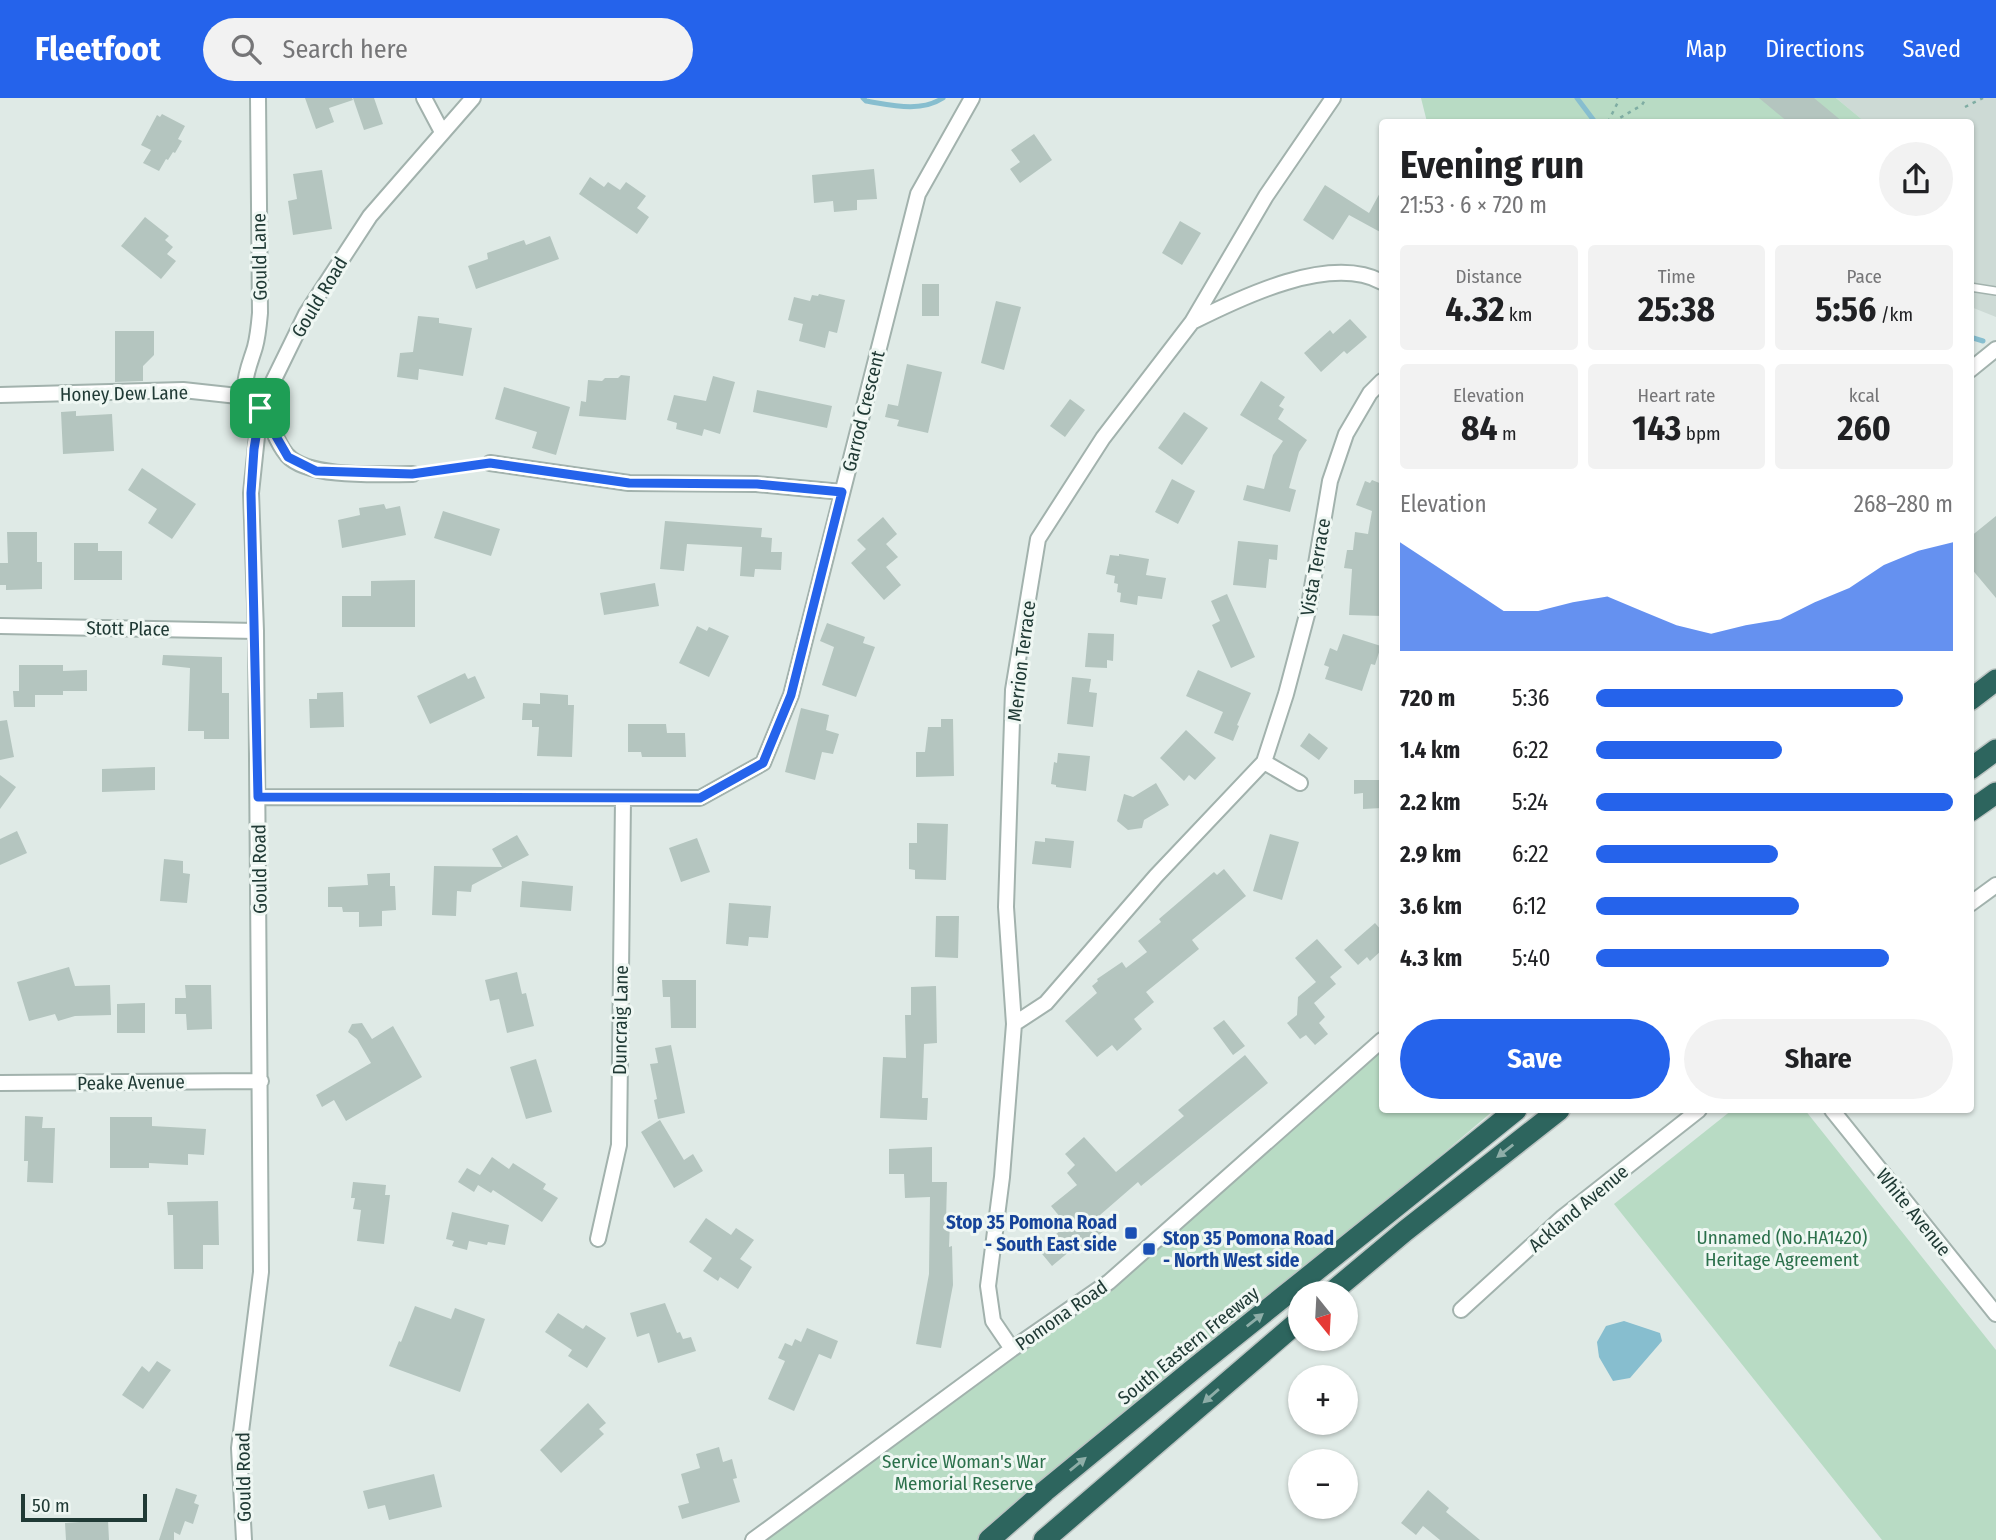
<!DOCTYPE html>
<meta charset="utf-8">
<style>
:root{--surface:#fff;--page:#f2f2f2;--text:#202124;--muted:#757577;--accent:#2563eb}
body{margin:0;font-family:"Fira Sans Condensed",sans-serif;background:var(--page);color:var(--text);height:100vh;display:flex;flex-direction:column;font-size:26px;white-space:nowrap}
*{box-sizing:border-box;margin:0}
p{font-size:23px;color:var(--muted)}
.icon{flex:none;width:38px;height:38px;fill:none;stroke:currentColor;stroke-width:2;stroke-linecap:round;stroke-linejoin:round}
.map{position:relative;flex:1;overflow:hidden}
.panel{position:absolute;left:1379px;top:21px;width:595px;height:994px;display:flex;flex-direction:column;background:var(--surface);border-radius:7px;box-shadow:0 2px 5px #0004}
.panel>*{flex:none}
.needle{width:46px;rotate:162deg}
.tools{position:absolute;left:1288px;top:1183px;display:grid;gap:14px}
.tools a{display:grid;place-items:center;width:70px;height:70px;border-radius:50%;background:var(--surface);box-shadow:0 2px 5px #0004;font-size:35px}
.scale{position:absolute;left:21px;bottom:18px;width:126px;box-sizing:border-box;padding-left:7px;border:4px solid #203a35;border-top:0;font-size:19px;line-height:24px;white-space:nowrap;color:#203a35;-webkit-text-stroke:5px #eff7f3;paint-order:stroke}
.pin{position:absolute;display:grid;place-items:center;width:60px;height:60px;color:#fff;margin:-30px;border-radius:14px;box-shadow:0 4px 10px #0006}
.round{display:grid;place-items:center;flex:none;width:74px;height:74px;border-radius:37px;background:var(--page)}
.summary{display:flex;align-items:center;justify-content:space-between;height:119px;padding:0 21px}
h1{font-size:38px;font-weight:700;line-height:52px}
.figures{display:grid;grid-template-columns:repeat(3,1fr);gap:10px;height:119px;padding:7px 21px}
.figures div{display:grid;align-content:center;border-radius:7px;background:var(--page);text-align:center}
.figures b{font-size:35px;font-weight:700}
.figures small{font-size:19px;font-weight:400}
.figures p{font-size:19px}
.chart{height:196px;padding:14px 21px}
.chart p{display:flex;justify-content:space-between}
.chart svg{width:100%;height:126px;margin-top:7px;fill:var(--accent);opacity:.7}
.primary-button{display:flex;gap:14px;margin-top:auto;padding:14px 21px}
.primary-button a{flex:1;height:80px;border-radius:42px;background:var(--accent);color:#fff;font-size:28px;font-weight:700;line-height:80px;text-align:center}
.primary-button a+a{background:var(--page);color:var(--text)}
ul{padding:0 21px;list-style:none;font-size:23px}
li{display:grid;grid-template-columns:112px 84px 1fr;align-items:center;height:52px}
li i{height:18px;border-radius:9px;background:var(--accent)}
header{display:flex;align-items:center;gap:42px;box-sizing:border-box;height:98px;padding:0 35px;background:var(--accent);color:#fff}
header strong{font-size:33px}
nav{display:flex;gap:38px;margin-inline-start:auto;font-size:24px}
.search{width:490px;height:63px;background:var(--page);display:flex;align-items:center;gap:18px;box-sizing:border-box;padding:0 24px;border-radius:38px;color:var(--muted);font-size:26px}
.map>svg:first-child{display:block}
.built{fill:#cddad5}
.green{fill:#b8dbc4}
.water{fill:#87becf}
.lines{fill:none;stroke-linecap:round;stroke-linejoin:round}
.stream{stroke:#87becf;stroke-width:5}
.building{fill:#b4c5bf}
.service-casing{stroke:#a2b2ad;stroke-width:10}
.minor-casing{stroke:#a2b2ad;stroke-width:18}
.motorway-casing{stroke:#bcc4c2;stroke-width:24}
.path{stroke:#7fada3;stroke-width:2.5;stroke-dasharray:3.5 5;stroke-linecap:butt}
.service{stroke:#fff;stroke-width:7}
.minor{stroke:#fff;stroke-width:14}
.motorway{stroke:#2d655e;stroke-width:21}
.oneway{fill:#8eaea8}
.route-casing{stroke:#fff;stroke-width:14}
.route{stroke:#2563eb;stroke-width:9}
.transit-dot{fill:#1a4fb4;stroke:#eff7f3;stroke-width:2.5}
.labels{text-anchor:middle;stroke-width:6;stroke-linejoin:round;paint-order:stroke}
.street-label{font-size:19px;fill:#203a35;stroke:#eff7f3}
.transit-label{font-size:19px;font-weight:bold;fill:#164399;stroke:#eff7f3;text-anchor:end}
.park-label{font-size:19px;fill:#2b704b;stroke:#eff7f3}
</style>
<header>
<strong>Fleetfoot</strong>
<div class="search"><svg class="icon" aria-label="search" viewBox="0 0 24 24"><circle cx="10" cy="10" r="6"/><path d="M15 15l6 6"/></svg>Search here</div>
<nav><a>Map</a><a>Directions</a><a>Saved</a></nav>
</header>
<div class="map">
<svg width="1996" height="1442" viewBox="0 0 1996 1442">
<rect width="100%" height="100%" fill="#dfeae6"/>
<path class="built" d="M1836 0H1996V219L1971 209 1970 24H1865Z"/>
<path class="green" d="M1421 0H1836L1865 24H1427Z
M1382 942V1012H1494L1440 1058 1393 1108 989 1442H753L1109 1184Z
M1732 1012H1805L1996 1252V1442H1882L1614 1106Z"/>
<path class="water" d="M1624 1223 1660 1235 1662 1243 1630 1280 1613 1283 1599 1259 1597 1244 1606 1228Z"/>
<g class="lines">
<path class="stream" d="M863 0 866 3C891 7 920 15 943 0
M1577 0 1595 24
M1970 239 1983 243"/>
</g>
<path class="building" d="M305 0H352L353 2 329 10 334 24 316 31Z
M353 0H374L383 26 364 32Z
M1759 0H1814L1843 24H1788Z
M162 16 185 28 178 41 182 43 175 55 173 54 168 62 166 61 159 73 143 65 151 52 141 47 157 17 160 19Z
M1034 36 1052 62 1020 85 1010 71 1020 64 1011 52Z
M874 71 877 101 857 102V112L834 114 833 103 814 105 812 77Z
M322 72 332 131 293 137 288 103 297 101 293 76Z
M590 79 604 89 608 84 620 92 626 84 646 98 637 110 649 119 637 136 579 96Z
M1325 87 1369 115 1382 91V135L1349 117 1333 142 1303 122Z
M145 119 169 138 165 142 173 149 167 156 176 163 161 181 121 148Z
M1180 123 1201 135 1182 167 1162 155Z
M550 138 559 161 476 191 468 168 488 161 487 155 524 142 526 147Z
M922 186H939V218H922Z
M819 196 845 202 837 235 829 233 825 250 799 243 803 226 788 222 794 199 810 203 812 197 818 198Z
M996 203 1021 209 1004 272 981 265Z
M418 218 439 220V225L472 230 463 278 419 271 418 282 397 279 400 255 413 254Z
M1350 221 1367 239 1347 256 1344 253 1321 274 1304 255 1330 232 1333 236Z
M115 233H154V257L143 268V283L115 284Z
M907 266 942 274 928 335 897 328 899 322 885 319 888 306 898 308Z
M621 277 630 278 626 322 579 318 581 303 586 304 588 282 602 283 605 280H618Z
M713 278 735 284 720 336 704 331 702 338 676 331 677 325 667 322 674 297 706 303Z
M1261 283 1285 299 1279 308 1284 311 1278 321 1307 342 1299 354 1289 390 1296 392 1290 414 1243 402 1247 387 1264 391 1273 357 1283 343 1240 317Z
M504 289 570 309 556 357 532 350 537 334 495 321Z
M757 292 832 308 827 330 753 314Z
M1070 301 1085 312 1065 339 1050 328Z
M76 313V318L112 316 114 353 63 356 61 314Z
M1184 314 1208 330 1182 367 1158 350Z
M142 370 196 406 172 441 148 425 157 411 128 392Z
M1172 381 1195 393 1178 426 1155 414Z
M1372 382 1382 386V467L1380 488H1382V518L1349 517 1352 471 1344 470 1347 452H1353L1355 434 1368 436 1372 413 1356 407 1365 383 1370 385Z
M384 406 386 411 400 408 406 437 342 450 338 422 360 417 359 410Z
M443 413 500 431 491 458 434 440Z
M1996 418V500L1970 469V439Z
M883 419 897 436 886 446 898 459 886 469 901 487 884 502 851 465 866 451 857 442Z
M665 423 762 430 761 439 772 440 771 454H782L781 472 755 471 754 479 740 478 742 449 687 446 684 473 660 471Z
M7 434H37V464H42V491L6 492V487H0V465H8Z
M1238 443 1278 447 1277 462 1269 461 1266 490 1233 487Z
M74 445H98V453H122V482H74Z
M1119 456 1149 461 1146 477 1166 480 1162 501 1138 498 1137 507 1120 504 1121 495 1117 494 1118 486 1114 485 1115 478 1106 476 1110 457 1119 458Z
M415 482V529H342V498H371V483Z
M655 485 659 508 604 517 600 495Z
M1227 496 1255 559 1231 570 1212 527 1220 523 1211 503Z
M827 525 865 539 863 545 875 549 856 599 822 587 834 549 820 543Z
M697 528 707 533 709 529 729 538 709 579 679 565Z
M1088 535 1114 536 1113 563 1107 562V570L1085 569Z
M1343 536 1381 548 1375 567 1371 566 1362 593 1325 581 1329 569 1324 567 1330 550 1337 553Z
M163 557 222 559V595H229V641H204V633H188L190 570 162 567Z
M19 567H63V573L87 572V593H63V597H35V609H14L13 593H19Z
M1198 572 1251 595 1237 627 1239 628 1233 643 1214 635 1223 614 1186 598Z
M465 575 468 581 475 578 485 600 430 626 417 598Z
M1072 579 1091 581 1089 594 1097 595 1093 629 1067 626Z
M343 594 344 629 310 630 309 601H317V595Z
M540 595 568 597V607H574L572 659 537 658 539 629H532V622H522L523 605 540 606Z
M801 610 829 617 826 632 839 636 833 656 822 654 815 682 785 674Z
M941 621H953L954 678 916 679V654H925L928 629H941Z
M7 622 14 659 0 662V623Z
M628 626H666L667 635H685L686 659H642L641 654H628Z
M1186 632 1216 660 1195 682 1189 677 1184 683 1160 660Z
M1309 635 1328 650 1319 662 1300 648Z
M1058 655 1090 658 1086 693 1056 689V687L1051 686 1054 664 1057 665Z
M155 669V692L102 694V671Z
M0 677 16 689 0 711Z
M1354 682H1382V710L1363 711V695L1354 696Z
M1156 685 1169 707 1144 722 1142 730 1128 732 1117 723 1124 696 1133 699Z
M917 725 948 726 946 782 915 781V772L909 771V745H917Z
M17 733 27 755 0 767V741Z
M1270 736 1299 744 1282 802 1253 793Z
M517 737 529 757 472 787 471 794 457 793 456 818 432 817 434 768 502 769 492 751Z
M697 740 710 774 681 784 669 750Z
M1045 740 1074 743 1071 770 1032 766 1035 743 1045 744Z
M164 761 183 763V775L190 776 187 805 160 803Z
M1224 771 1246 798 1192 842 1199 851 1146 894 1154 904 1134 921 1142 931 1117 953 1112 947 1097 959 1065 923 1097 895 1092 888 1098 883 1097 881 1122 864 1126 870 1147 854 1138 843 1161 824 1159 821 1214 774 1217 777Z
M390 775V788H395L396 812 382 813V828L359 829V814H343L342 809H328V789L368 787 367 776Z
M522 783 573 788 571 813 520 809Z
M729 805 771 808 768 840 749 839 748 848 726 846Z
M936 818H959L958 860 935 859Z
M1375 825 1382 833V852L1370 863 1367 859 1358 867 1344 852Z
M1317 841 1342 869 1330 879 1336 886 1314 905 1325 919 1319 925 1328 936 1315 947 1306 937 1300 941 1287 925 1297 917 1298 899 1316 884 1295 860Z
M69 869 75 888 110 887 111 917 75 918 58 923 55 916 29 923 17 884Z
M517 874 522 896 526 895 534 928 507 935 499 901 490 903 485 882Z
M662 882H696V930H671L670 899H663Z
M185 887H211L212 931 187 932 186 916H175V900H186Z
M936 888 937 945 924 946 922 1000H928L927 1022 880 1020 883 959 906 960 905 917H911V889Z
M145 905V935H117V906Z
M1224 922 1245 948 1233 957 1213 930Z
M362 925 372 941 393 928 422 979 346 1023 334 1002 322 1009 316 997 371 965 357 941 348 934 352 926Z
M671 947 685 1015 658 1021 654 1002 657 1001 650 966 658 965 655 950Z
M1245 957 1268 985 1141 1088 1138 1084 1100 1117 1109 1129 1080 1152 1076 1148 1052 1168 1038 1151 1061 1132 1059 1129 1062 1126 1057 1121 1060 1119 1051 1108 1077 1087 1067 1075 1075 1067 1065 1056 1084 1039 1116 1074 1184 1018 1178 1012Z
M536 961 552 1014 526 1021 510 969Z
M25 1018 43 1019 42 1030H55L53 1085 27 1084 28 1063H24Z
M110 1019H152V1028L206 1031 204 1057 188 1056V1067L149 1065V1070H110Z
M660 1022 684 1062 693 1056 703 1073 674 1090 641 1034Z
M932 1049V1084H947L946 1124H950L949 1149 952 1148 953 1187 941 1250 916 1246 929 1176 930 1099 905 1100 904 1076H889V1051Z
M492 1059 509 1071 513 1065 546 1086 543 1091 558 1100 542 1124 493 1092 491 1095 478 1087 474 1094 458 1084 467 1070 480 1077Z
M353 1084 386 1087 385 1097H390L384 1146 357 1143 361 1112 353 1111 355 1100H351Z
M218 1103 219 1147H203V1171H174L173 1117H168L167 1104Z
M452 1114 509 1127 505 1147 488 1144 487 1147 469 1143 467 1152 452 1148 454 1143 446 1141Z
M706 1120 731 1137 736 1130 754 1142 740 1161 752 1169 738 1191 720 1179 718 1183 703 1173 712 1160 689 1144Z
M665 1205 677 1235 680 1234 683 1241 691 1239 696 1253 658 1265 649 1235 637 1239 630 1215Z
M415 1208 451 1221 455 1210 485 1221 460 1294 389 1268 399 1243 401 1244Z
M558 1215 583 1231 586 1227 606 1240 587 1270 568 1258 572 1252 545 1234Z
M807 1230 838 1243 831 1261 819 1256 794 1313 768 1301 785 1263 778 1260 785 1245 792 1248 795 1241 801 1244Z
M157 1263 171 1272 143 1311 122 1297 142 1268 149 1274Z
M588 1305 606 1325 599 1331 604 1336 561 1375 540 1352Z
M719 1349 723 1364 732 1361 737 1380 733 1381 740 1404 682 1421 678 1408 689 1405 681 1376 700 1370 696 1356Z
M434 1376 442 1409 389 1422 385 1407 368 1411 363 1393Z
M176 1390 197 1397 194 1405 199 1407 193 1426 185 1423 180 1437 174 1434V1442H159Z
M1428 1392 1449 1410 1446 1414 1480 1442H1440L1423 1428 1416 1437 1401 1425Z
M108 1422 109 1442H66L65 1425Z"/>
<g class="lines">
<g class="service-casing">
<path id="service" d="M1970 189 1996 193"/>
</g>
<g class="minor-casing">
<path id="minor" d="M258 0 260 215C259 226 258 238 255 249 249 270 234 297 260 310
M424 0 442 34
M1194 223C1242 199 1330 156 1382 184
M1970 272 1996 251
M0 297 183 292 247 299
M263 303C269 321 275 342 287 357 308 381 382 376 413 376
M490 365 629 385 756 386 842 394
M0 528 256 533
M1264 664 1300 685
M258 699 700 700 763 665 791 597 918 96 972 0
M1970 806 1996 787
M1014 926 1046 905 1156 778 1264 664 1286 596 1308 513 1330 383 1346 336 1370 295 1382 283
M0 985 261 983
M1832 1012 1996 1216
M598 1141 619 1047 623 701
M1461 1212 1563 1119 1699 1012
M1012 1251 993 1223 988 1188 1002 1079 1014 926 1006 809 1013 592 1038 441 1103 340 1192 224 1266 98 1333 0
M244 1442 239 1350 261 1174 256 533 251 395 260 310 306 216 370 118 473 0
M753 1442 1012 1251 1109 1184 1382 942"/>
</g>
<g class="motorway-casing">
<path id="motorway" d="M1970 602 1996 582
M1970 671 1996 652
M1970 713 1996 695
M1331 1195 1405 1133 1559 1012
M989 1442 1045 1393 1196 1269 1516 1012
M1044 1442 1300 1222"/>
</g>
<path class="path" d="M1965 9 1983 0
M1608 24 1618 4 1617 0
M1613 24 1642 7 1646 0
M428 374 477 367"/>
<use href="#service" class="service"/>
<use href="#minor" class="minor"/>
<use href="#motorway" class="motorway"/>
</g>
<defs><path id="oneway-solid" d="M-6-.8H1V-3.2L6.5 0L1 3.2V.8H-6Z" transform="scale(1.75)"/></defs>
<g class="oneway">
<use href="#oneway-solid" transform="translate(1505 1053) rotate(142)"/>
<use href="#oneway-solid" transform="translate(1255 1222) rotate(-38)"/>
<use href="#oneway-solid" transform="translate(1211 1298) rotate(139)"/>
<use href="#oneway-solid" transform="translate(1078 1366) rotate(-39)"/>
</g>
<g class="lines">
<g class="route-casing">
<path id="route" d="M262 302 273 333 288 359 316 373 412 376 490 365 629 385 757 386 842 394 791 597 763 665 700 700 258 699 251 395 254 351Z"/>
</g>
<use href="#route" class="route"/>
</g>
<g class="transit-dot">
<rect x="1124" y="1128" width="14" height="14" rx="3.5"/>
<rect x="1142" y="1144" width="14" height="14" rx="3.5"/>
</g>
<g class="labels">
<g class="street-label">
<text transform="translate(259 159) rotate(-91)" y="7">Gould Lane</text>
<text transform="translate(319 199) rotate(-59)" y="7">Gould Road</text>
<text transform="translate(124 295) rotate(-1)" y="7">Honey Dew Lane</text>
<text transform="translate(863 313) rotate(-76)" y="7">Garrod Crescent</text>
<text transform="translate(1315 469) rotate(-80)" y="7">Vista Terrace</text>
<text transform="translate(128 530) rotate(1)" y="7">Stott Place</text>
<text transform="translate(1021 563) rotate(-83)" y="7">Merrion Terrace</text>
<text transform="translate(259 771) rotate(-91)" y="7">Gould Road</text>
<text transform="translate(620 922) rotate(-89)" y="7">Duncraig Lane</text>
<text transform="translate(131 984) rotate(-1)" y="7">Peake Avenue</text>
<text transform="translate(1578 1110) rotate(-40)" y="7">Ackland Avenue</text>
<text transform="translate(1914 1114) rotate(51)" y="7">White Avenue</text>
<text transform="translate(1061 1217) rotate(-35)" y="7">Pomona Road</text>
<text transform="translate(1188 1247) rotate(-39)" y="7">South Eastern Freeway</text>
<text transform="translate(243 1379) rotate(-91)" y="7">Gould Road</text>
</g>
<g class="transit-label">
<text x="1117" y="1131">Stop 35 Pomona Road<tspan x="1117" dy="22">- South East side</tspan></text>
<text x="1163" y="1147" text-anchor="start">Stop 35 Pomona Road<tspan x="1163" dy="22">- North West side</tspan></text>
</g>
<g class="park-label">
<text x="1782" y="1146">Unnamed (No.HA1420)<tspan x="1782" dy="22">Heritage Agreement</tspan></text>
<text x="964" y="1370">Service Woman's War<tspan x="964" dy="22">Memorial Reserve</tspan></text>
</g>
</g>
</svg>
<div class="tools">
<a><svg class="needle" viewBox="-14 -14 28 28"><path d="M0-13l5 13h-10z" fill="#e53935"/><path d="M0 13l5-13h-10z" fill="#757577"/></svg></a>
<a>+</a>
<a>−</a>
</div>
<div class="scale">50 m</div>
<div class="pin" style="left:260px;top:310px;background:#1e9e55"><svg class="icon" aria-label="arrive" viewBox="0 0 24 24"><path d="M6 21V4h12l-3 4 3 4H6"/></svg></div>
<section class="panel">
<div class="summary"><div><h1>Evening run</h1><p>21:53 · 6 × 720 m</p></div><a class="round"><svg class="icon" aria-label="share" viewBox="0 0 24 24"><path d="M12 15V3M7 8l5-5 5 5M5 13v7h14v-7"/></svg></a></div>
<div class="figures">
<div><p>Distance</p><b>4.32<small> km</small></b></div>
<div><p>Time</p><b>25:38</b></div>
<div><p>Pace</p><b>5:56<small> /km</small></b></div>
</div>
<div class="figures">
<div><p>Elevation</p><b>84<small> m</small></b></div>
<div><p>Heart rate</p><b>143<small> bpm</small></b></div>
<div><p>kcal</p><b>260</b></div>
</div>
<div class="chart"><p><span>Elevation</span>268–280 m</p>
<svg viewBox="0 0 160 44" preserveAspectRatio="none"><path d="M0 44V6L10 14L20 22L30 30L40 30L50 27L60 25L70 30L80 35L90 38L100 35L110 33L120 27L130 22L140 14L150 9L160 6V44z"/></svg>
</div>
<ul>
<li><b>720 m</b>5:36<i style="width:86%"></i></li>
<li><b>1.4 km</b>6:22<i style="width:52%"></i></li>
<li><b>2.2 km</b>5:24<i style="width:100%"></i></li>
<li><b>2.9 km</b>6:22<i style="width:51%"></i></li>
<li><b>3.6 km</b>6:12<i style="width:57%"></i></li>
<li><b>4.3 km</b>5:40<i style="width:82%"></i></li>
</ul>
<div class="primary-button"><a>Save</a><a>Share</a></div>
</section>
</div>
